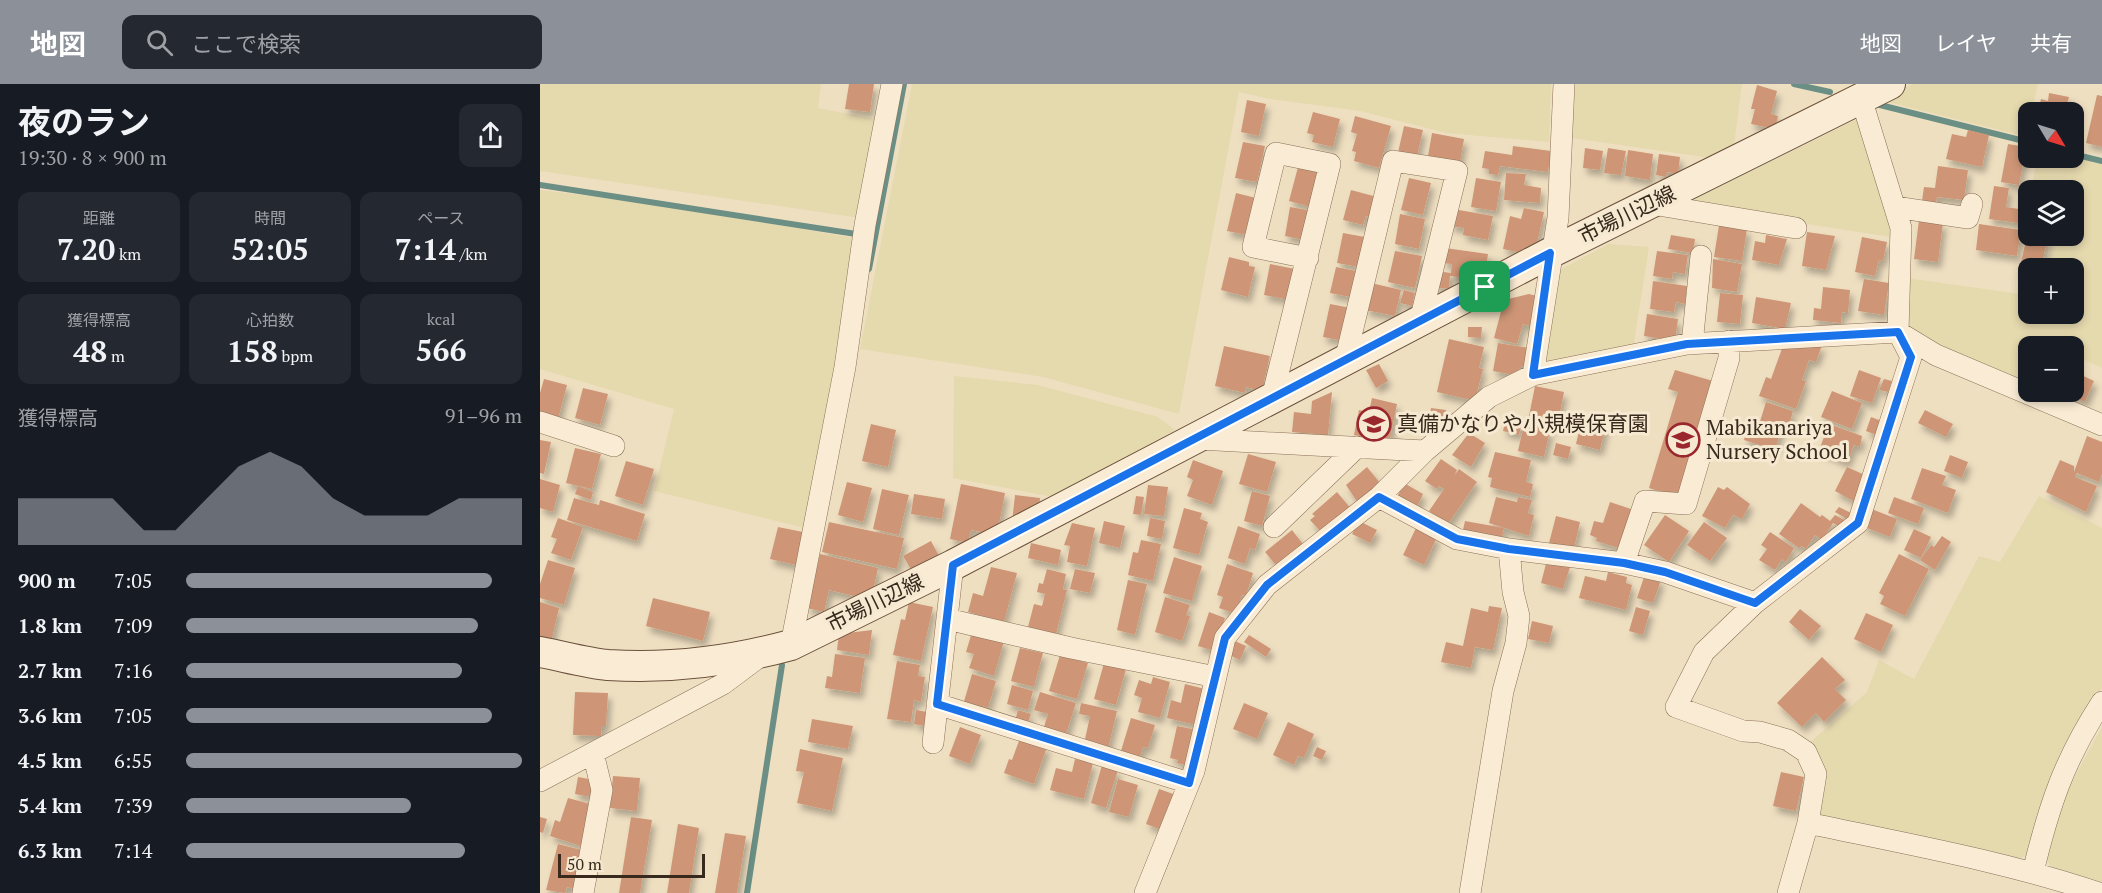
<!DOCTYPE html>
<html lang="ja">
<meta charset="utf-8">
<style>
:root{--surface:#171b24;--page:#242831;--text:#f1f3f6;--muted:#9ea1a6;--accent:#8c9099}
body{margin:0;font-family:"PT Serif","Noto Sans JP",serif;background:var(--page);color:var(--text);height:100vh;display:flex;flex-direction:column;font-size:22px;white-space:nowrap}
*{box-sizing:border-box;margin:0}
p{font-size:20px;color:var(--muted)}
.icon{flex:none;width:33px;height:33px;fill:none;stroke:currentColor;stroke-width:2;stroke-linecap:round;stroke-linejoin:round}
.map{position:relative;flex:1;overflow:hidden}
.details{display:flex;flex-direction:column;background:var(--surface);width:540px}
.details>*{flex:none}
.needle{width:39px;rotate:128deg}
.controls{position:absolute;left:1478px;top:18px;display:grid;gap:12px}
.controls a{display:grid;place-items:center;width:66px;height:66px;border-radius:12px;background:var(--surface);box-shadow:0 3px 9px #0003;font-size:30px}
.scale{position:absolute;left:18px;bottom:15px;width:147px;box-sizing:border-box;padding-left:6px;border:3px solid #38291d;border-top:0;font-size:16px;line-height:21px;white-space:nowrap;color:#38291d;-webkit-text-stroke:4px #f6e9d1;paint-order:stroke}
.pin{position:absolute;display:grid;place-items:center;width:51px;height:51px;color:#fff;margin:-26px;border-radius:12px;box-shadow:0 3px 9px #0006}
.round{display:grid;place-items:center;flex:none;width:63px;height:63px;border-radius:12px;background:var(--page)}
.overview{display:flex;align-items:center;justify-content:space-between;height:102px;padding:0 18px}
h1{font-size:33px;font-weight:700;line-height:45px}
.metrics{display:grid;grid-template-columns:repeat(3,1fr);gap:9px;height:102px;padding:6px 18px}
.metrics div{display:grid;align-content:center;border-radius:12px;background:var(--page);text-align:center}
.metrics b{font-size:30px;font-weight:700}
.metrics small{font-size:16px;font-weight:400}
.metrics p{font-size:16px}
.chart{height:168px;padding:12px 18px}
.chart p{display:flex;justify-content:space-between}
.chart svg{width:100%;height:108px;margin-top:6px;fill:var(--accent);opacity:.7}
ul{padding:0 18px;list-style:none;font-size:20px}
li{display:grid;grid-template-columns:96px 72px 1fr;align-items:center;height:45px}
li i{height:15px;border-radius:8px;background:var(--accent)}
header{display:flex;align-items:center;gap:36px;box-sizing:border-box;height:84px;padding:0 30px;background:var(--accent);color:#fff}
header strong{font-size:28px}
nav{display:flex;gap:33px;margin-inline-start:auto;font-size:21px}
.search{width:420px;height:54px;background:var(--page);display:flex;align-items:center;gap:15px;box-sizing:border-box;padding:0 21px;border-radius:12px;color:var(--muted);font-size:22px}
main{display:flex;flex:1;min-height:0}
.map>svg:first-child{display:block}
.farmland{fill:#e5d9ae}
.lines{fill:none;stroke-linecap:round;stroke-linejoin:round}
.stream{stroke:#6b8f84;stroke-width:6}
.building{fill:#ce9676;filter:url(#shadow)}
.minor-casing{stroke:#896f58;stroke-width:22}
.secondary-casing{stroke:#6b503b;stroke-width:32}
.minor{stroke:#faecd4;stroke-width:21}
.secondary{stroke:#faecd4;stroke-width:30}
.route-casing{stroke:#fff;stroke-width:12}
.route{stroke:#1a73e8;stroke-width:8}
.labels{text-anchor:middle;stroke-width:6;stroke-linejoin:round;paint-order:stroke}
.street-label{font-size:21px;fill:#38291d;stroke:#f6e9d1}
.poi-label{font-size:21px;fill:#38291d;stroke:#f6e9d1;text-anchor:start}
</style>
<header>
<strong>地図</strong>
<div class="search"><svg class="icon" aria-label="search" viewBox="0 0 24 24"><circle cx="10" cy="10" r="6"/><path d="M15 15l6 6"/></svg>ここで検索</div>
<nav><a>地図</a><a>レイヤ</a><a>共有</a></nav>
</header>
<main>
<section class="details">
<div class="overview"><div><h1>夜のラン</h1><p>19:30 · 8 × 900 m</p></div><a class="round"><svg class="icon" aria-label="share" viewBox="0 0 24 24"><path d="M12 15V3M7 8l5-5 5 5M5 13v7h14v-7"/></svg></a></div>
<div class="metrics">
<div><p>距離</p><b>7.20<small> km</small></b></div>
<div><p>時間</p><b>52:05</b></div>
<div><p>ペース</p><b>7:14<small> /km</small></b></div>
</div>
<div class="metrics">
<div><p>獲得標高</p><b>48<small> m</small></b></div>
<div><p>心拍数</p><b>158<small> bpm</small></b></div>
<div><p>kcal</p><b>566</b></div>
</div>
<div class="chart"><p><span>獲得標高</span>91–96 m</p>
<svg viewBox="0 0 160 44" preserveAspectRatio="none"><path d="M0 44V25L10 25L20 25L30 25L40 38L50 38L60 25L70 12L80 6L90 12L100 25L110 32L120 32L130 32L140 25L150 25L160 25V44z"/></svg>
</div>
<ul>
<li><b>900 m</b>7:05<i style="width:91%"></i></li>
<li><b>1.8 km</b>7:09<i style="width:87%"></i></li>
<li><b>2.7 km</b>7:16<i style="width:82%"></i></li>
<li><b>3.6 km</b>7:05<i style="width:91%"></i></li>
<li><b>4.5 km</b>6:55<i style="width:100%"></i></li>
<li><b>5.4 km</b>7:39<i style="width:67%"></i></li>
<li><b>6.3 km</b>7:14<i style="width:83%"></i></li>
</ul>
</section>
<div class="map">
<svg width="1562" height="809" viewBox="0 0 1562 809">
<defs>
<filter id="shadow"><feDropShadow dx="3.5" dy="6" stdDeviation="3" flood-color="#0004"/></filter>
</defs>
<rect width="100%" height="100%" fill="#efdfc1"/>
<path class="farmland" d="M0 0H281L278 24 337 35 320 134 0 87Z
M372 0H1011L1009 58 906 49 820 27 730 15 699 8 639 330 503 293 320 265Z
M1035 0H1202L1194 61 1171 74 1031 54Z
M1373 0H1498L1492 28H1488L1487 53 1340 16Z
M1319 34 1351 128V153L1158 123 1152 116Z
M1533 72 1562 80V284L1533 270V262H1488V303L1398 264 1367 245 1366 194 1488 211V230H1533V184H1507L1513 152H1533V106H1491L1497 74Z
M0 106 108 119 314 154 303 239 265 444 114 407 134 325 0 285Z
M1069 160 1109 163 1093 265 1004 284 1001 271 1021 185Z
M414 292 498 301 618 333 635 346 513 413 413 394Z
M1499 412 1562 444V604L1521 667 1497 730 1488 771 1475 776 1280 734 1267 661 1327 608 1339 576 1374 595 1439 472 1460 478Z
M1562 643V800L1524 790 1511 783 1505 772 1524 712Z"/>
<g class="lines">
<path class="stream" d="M1254 0 1290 8
M1336 20 1488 58
M1533 70 1562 77
M0 101 316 150
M329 185 364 0
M207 809 242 581"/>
</g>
<path class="building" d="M309 0H334L330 28 305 25Z
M1217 1 1237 7 1231 30 1238 32 1235 45 1211 40 1215 25H1211Z
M1509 9 1529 13 1525 28H1498L1501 15 1508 17Z
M1557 11 1562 12V63L1546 59Z
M707 16 726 20 719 52 701 48Z
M773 28 800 35 793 63 772 58 774 51 767 49Z
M815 32 851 42 839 84 814 77 816 68 812 67 817 50 811 48Z
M864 42 883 46 876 77 857 73Z
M1428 46 1449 51 1442 83 1406 75 1412 50 1426 53Z
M892 49 924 55 920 78 888 72Z
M703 58 725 62 717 98 695 94Z
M1468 60 1486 63 1479 101 1461 98Z
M973 62 1011 67 1008 88 960 82 958 91 949 90V85L942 84 945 67 972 71Z
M1045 64 1063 67 1060 86 1043 84Z
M1068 64 1086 67 1081 91 1064 89Z
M1088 66 1113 70 1110 96 1085 92Z
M1119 70 1140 73 1138 90 1127 88 1126 93 1116 91Z
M1398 82 1428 86 1424 116 1397 113 1396 119 1382 117 1384 103 1395 104Z
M758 83 783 90 774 124 749 117Z
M966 89 986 90 984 101 1001 104 1000 119 964 116Z
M869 94 891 99 883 131 861 126Z
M936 94 961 98 956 127 931 123Z
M1454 102 1469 104 1466 123 1479 125 1478 139 1449 135Z
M811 106 837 113 832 133 826 132 823 141 803 136Z
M696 109 716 114 707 151 687 147Z
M750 123 773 127 768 157 745 152Z
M984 124 1004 128 995 168 983 165 982 169 963 165 970 132 981 135Z
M913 125 953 132 948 156 923 151 924 144 910 142Z
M860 130 885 135 879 165 855 160Z
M1379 136 1403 139 1398 178 1374 175Z
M1439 140 1481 146 1477 172 1436 166Z
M1179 141 1207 145 1202 177 1174 173Z
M1267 148 1295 152 1286 186 1262 182Z
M803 149 825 153 819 183 797 179Z
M1131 151 1155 155 1153 169 1128 165Z
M1226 151 1247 155 1239 181 1212 176 1215 157 1225 159Z
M1487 152H1508L1501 184H1488V189L1479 187Z
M1322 153 1347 158 1343 177 1339 176 1335 192 1315 188Z
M905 164 948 170 946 184 931 182 929 194 910 192 909 205 894 203 896 187 911 189 912 180 903 179Z
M855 167 882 172 875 204 848 198Z
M1117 167 1148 171 1145 190 1133 188 1132 195 1113 192Z
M689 173 709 178V182L715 183 708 213 681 206Z
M1173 175 1202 180 1197 208 1172 204Z
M730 180 755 185 750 216 724 211Z
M796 183 821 188 815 214 790 209Z
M1324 195 1349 199 1344 231 1318 227Z
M1113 197 1147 202 1145 220 1136 218 1134 228 1110 225Z
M831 199 861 206 855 232 825 226Z
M1283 203 1310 206 1308 229 1302 228 1301 239 1273 236 1274 224 1281 225Z
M864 206 875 209 872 222 860 219Z
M1180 209 1203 211 1200 240 1177 238Z
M989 210 1001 213 993 243 983 240 977 260 954 254 964 216Z
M1216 213 1251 219 1245 245 1212 239Z
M790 220 811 224 804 257 783 253Z
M1107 230 1138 235 1135 257 1104 252Z
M928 243H942L941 254 928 253Z
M909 255 944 263 939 284 943 285 935 317 897 308Z
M958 259 989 264 985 282 980 283 978 292 953 287Z
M1244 259 1282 261 1276 278 1269 276 1262 296 1266 297 1256 325 1219 312 1226 293 1231 295Z
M684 262 730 272 722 307 706 303 705 309 675 302Z
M839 280 848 297 836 304 826 286Z
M1135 286 1180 299 1144 415 1109 404 1138 308 1128 305Z
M1319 286 1341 294 1332 319 1310 312Z
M1535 288 1554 297 1545 318 1526 309 1533 308Z
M4 295 27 301 18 335 0 330V309Z
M1344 295 1352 297 1348 308 1339 306Z
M995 302 1024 308 1017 343 988 337Z
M43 304 68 310 60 341 35 334Z
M1292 307 1322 319 1312 345 1281 333Z
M792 308 788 351 752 348 754 328 771 330 772 317Z
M832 314 857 320 849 359 814 351 819 326 829 328Z
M1226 318 1253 327 1249 341 1243 339 1235 366 1204 356 1209 341 1218 344Z
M891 324 906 326 904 341 889 340Z
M1385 326 1413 340 1406 353 1378 339Z
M1331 333 1344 338 1339 352 1326 347Z
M966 334 982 338 979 351 963 347Z
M1042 335 1066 340 1060 366 1036 360Z
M331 340 356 346 348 383 322 377Z
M984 340 1010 346 1004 373 978 367Z
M1289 340 1322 352 1320 363 1314 361 1307 379 1279 366Z
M929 349 945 359 931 383 912 371Z
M1547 352 1562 358V390L1559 398 1537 389 1535 393 1557 402 1546 428 1506 408 1520 376 1534 382V388Z
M0 356 11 358 4 390 0 389Z
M1016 359 1031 363 1028 375 1013 371Z
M35 364 61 370 52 405 26 399Z
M955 368 991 376 986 398 993 400 990 413 950 403 952 394 948 393Z
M708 370 736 378 727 408 699 400Z
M1410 371 1428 378 1422 394 1404 387Z
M901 375 917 386 914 392 919 385 937 398 908 440 889 427 904 405 899 402 897 405 885 397Z
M653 376 683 387 672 421 647 412 653 396 647 393Z
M86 377 114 385 103 421 75 412Z
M827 383 840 399 820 422 806 401Z
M1307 383 1327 392 1315 418 1295 407Z
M1382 384 1406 392 1402 401 1416 406 1408 429 1371 415Z
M0 395 20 401 13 428 0 424Z
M307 398 332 404 323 438 298 431Z
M864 399 883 410 876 425 856 415Z
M421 400 465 409 457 451 431 446 428 459 410 455Z
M608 401 628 403 624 432 604 430Z
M38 402 53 408 51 416 35 410Z
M1178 403 1184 406 1187 403 1210 420 1202 435 1193 431 1185 444 1162 432Z
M342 405 369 411 359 451 333 445Z
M712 407 730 412 722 442 704 437Z
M797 408 812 426 783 450 770 436 775 432 772 430Z
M374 410 405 415 402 435 371 430Z
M475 411 500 414 499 425 472 438Z
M596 412 604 413 601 431 593 430Z
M956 413 977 418 978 413 992 416 988 429 994 431 989 452 949 439Z
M1354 413 1384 424 1378 440 1348 429Z
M34 414 59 421 60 416 105 430 97 457 27 436Z
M1070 418 1097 427 1085 466 1056 457 1057 454 1050 451 1054 437 1063 439Z
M1261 419 1280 433 1282 431 1290 437 1295 431 1306 437 1302 444 1293 439 1282 456 1275 451 1266 465 1262 462 1259 464 1239 450Z
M1299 423 1311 429 1307 435 1295 428Z
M644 424 662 429 660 435 668 438 659 471 633 464Z
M1329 424 1357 435 1350 453 1322 442Z
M1125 431 1149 447 1129 478 1104 461Z
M1016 432 1040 438 1033 469 1008 463Z
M18 434 43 443 31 476 11 469 17 455 11 453Z
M610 434 625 437 622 455 607 452Z
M564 437 585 442 580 464 559 459Z
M819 437 837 446 830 459 812 450Z
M925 437 964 444 960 462 921 454Z
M289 438 364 454 357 485 282 468Z
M1164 438 1187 454 1170 477 1147 461Z
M532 439 555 444 547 482 527 478 530 462 524 461Z
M698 442 720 450 715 466 710 464 705 480 688 474Z
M238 443 263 448 256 481 230 475Z
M876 444 897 453 884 481 863 471Z
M1374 445 1391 453 1381 474 1364 466Z
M752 446 766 464 740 486 725 468Z
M1230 448 1254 464 1246 478 1242 475 1235 486 1219 476 1227 465 1221 461Z
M1402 452 1411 458 1395 486 1380 476 1391 461 1394 463Z
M601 456 621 460 613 497 588 491 593 468 598 469Z
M391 457 399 472 372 487 363 472Z
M491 459 521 466 518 481 488 474Z
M280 470 338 484 331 516 289 506 284 528 267 524Z
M1359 470 1389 485 1365 532 1340 520 1344 512 1339 509Z
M634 473 662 482 652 517 623 509Z
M8 476 35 484 24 521 0 514V500Z
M1007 476 1030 483 1023 505 1001 499Z
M687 480 713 489 706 512 702 511 696 530 679 524 683 513 677 511Z
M451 483 477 489 464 538 428 528 433 509 443 512Z
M507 485 526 490 523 505 527 506 516 550 488 543 494 520 502 522 505 510 497 508 499 499 503 500Z
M535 485 555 489 550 509 530 505Z
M1068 488 1087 493 1086 499 1092 501 1086 526 1039 514 1045 492 1066 497Z
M1105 490 1121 496 1113 519 1097 514Z
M588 496 607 500 595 551 577 546Z
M625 513 650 521 646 531 650 532 642 557 615 548Z
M113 514 170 528 163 557 106 542Z
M0 518 19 524 11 559 0 556Z
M369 518 393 523 381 577 353 571 361 535 365 536Z
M949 522 962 524 953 566 935 563 931 584 901 578 906 558 923 562 931 524 948 528Z
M1096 523 1110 527 1103 551 1089 547Z
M1260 525 1281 542 1269 556 1249 538Z
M669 528 685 534 674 567 658 562Z
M1326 529 1353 541 1341 568 1314 555Z
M992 537 1013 542 1009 559 988 555Z
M332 546 329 571 297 566 299 550Z
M432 548 464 557 454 592 429 584 434 570 426 568Z
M709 551 731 565 726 573 704 558Z
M695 557 706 562 700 576 689 571Z
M480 564 503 569 494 603 471 597Z
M295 570 325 574 320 609 285 604 287 592 292 593Z
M520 571 548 579 537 615 509 607Z
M1282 573 1305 596 1295 605 1306 616 1284 638 1276 629 1262 643 1237 619Z
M357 577 380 581 378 592 385 593 381 618 374 616 371 638 347 635Z
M564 579 586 585 576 621 554 615Z
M432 590 456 597 448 624 443 622 442 627 423 621Z
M613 593 630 598 620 634 598 628 602 614 594 611 599 596 611 600Z
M645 600 665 605 656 641 627 634 631 616 641 619Z
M472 601 493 607 488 626 467 620Z
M35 608 68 609 66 642H62L61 652 33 651Z
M500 608 536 619 525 653 503 646 508 630 494 626Z
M541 619 577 627 568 665 544 660 550 632 539 630Z
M704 619 728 629 717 655 693 645Z
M376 626 387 628 385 642 374 640Z
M478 626 491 630 487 641 475 637Z
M591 634 615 641 608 664 603 663 599 676 580 670Z
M272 635 313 642 308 665 268 658Z
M748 638 774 650 764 674 758 672 754 681 733 671Z
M637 642 657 646 649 682 637 679 638 676 630 674Z
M420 643 441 651 430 680 409 672Z
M480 654 507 663 494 700 464 689 469 675 472 676Z
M777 663 786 667 782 676 773 672Z
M260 665 303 674 292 727 257 719 264 688 256 687Z
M535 675 553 679 544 715 510 706 516 684 532 688Z
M562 681 578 686 566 724 551 719Z
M1241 688 1264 693 1256 727 1233 722Z
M73 692 100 694 97 727 70 724Z
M38 693 54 696 51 713 35 710Z
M578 695 598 701 589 733 569 728Z
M619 705 639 712 622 746 606 740Z
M28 714 54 721 41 762 10 752 15 736 20 738Z
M0 733 7 735 3 749 0 748Z
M91 733 112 736 100 809H79Z
M138 740 159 744 149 809H127Z
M185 749 206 752 197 809H175Z
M18 760 45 767 35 805 27 803 25 809 6 806Z"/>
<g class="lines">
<g class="minor-casing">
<path id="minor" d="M1112 120 1256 144
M1355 123 1428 134 1432 120
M1189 257V274L1146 420 1105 417 1084 479 1125 488 1215 519
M1152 260 1161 172
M805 277 853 77 917 87 880 237
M993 291 1018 134 1024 0
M732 314 790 80 736 69 713 163 768 174
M0 338 74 362
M658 355 885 367
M839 413 917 455 969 465 1084 479
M734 443 817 363
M407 535 531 564 676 593
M251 561 305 283 325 141 352 0
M397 620 649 699
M393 659 413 481
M0 697 183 600 223 570
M1268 739C1366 760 1464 777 1559 809
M1493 788C1509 722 1524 676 1562 618
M43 809 62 706 53 669
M605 809 654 687 685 554 727 501 839 413 885 367 949 313 993 291 1147 260 1358 248 1396 271 1562 341
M930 809 963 607 976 559 979 532 973 508 969 465
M1248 809 1268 739 1276 690 1266 668 1248 656 1220 648 1203 647 1136 623 1164 568 1215 519 1318 439 1371 273 1358 248 1361 144 1321 14"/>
</g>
<g class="secondary-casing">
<path id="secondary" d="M0 568C22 572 46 579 68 581 129 585 192 577 251 561L413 481 1010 169 1350 0"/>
</g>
<use href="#minor" class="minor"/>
<use href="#secondary" class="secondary"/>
</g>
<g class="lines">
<g class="route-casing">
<path id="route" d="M1010 169 993 291 1147 260 1358 248 1371 273 1318 439 1215 519 1125 488 1084 479 969 465 917 455 839 413 727 501 685 554 649 699 397 620 413 481Z"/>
</g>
<use href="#route" class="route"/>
</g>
<defs>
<g id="school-ring" transform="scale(1.725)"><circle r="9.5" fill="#f6e9d1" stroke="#9a262e" stroke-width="1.5"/><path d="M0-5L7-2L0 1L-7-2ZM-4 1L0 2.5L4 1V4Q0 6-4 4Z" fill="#9a262e"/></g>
</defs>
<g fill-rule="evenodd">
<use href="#school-ring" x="834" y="340"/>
<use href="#school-ring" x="1143" y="356"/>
</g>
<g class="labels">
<g class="street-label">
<text transform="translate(1087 131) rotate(-26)" y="7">市場川辺線</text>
<text transform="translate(335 519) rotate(-26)" y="7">市場川辺線</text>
</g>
<g class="poi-label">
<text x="857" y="347">真備かなりや小規模保育園</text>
<text x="1166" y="351">Mabikanariya<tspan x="1166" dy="24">Nursery School</tspan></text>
</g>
</g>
</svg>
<div class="controls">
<a><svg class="needle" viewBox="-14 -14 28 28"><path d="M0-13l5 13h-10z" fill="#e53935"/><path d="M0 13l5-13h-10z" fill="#9ea1a6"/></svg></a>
<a><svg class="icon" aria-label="layers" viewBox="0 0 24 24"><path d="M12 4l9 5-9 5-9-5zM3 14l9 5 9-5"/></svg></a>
<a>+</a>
<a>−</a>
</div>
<div class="scale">50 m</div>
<div class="pin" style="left:945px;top:203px;background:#1e9e55"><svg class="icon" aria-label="arrive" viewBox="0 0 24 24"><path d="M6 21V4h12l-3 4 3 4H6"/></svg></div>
</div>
</main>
